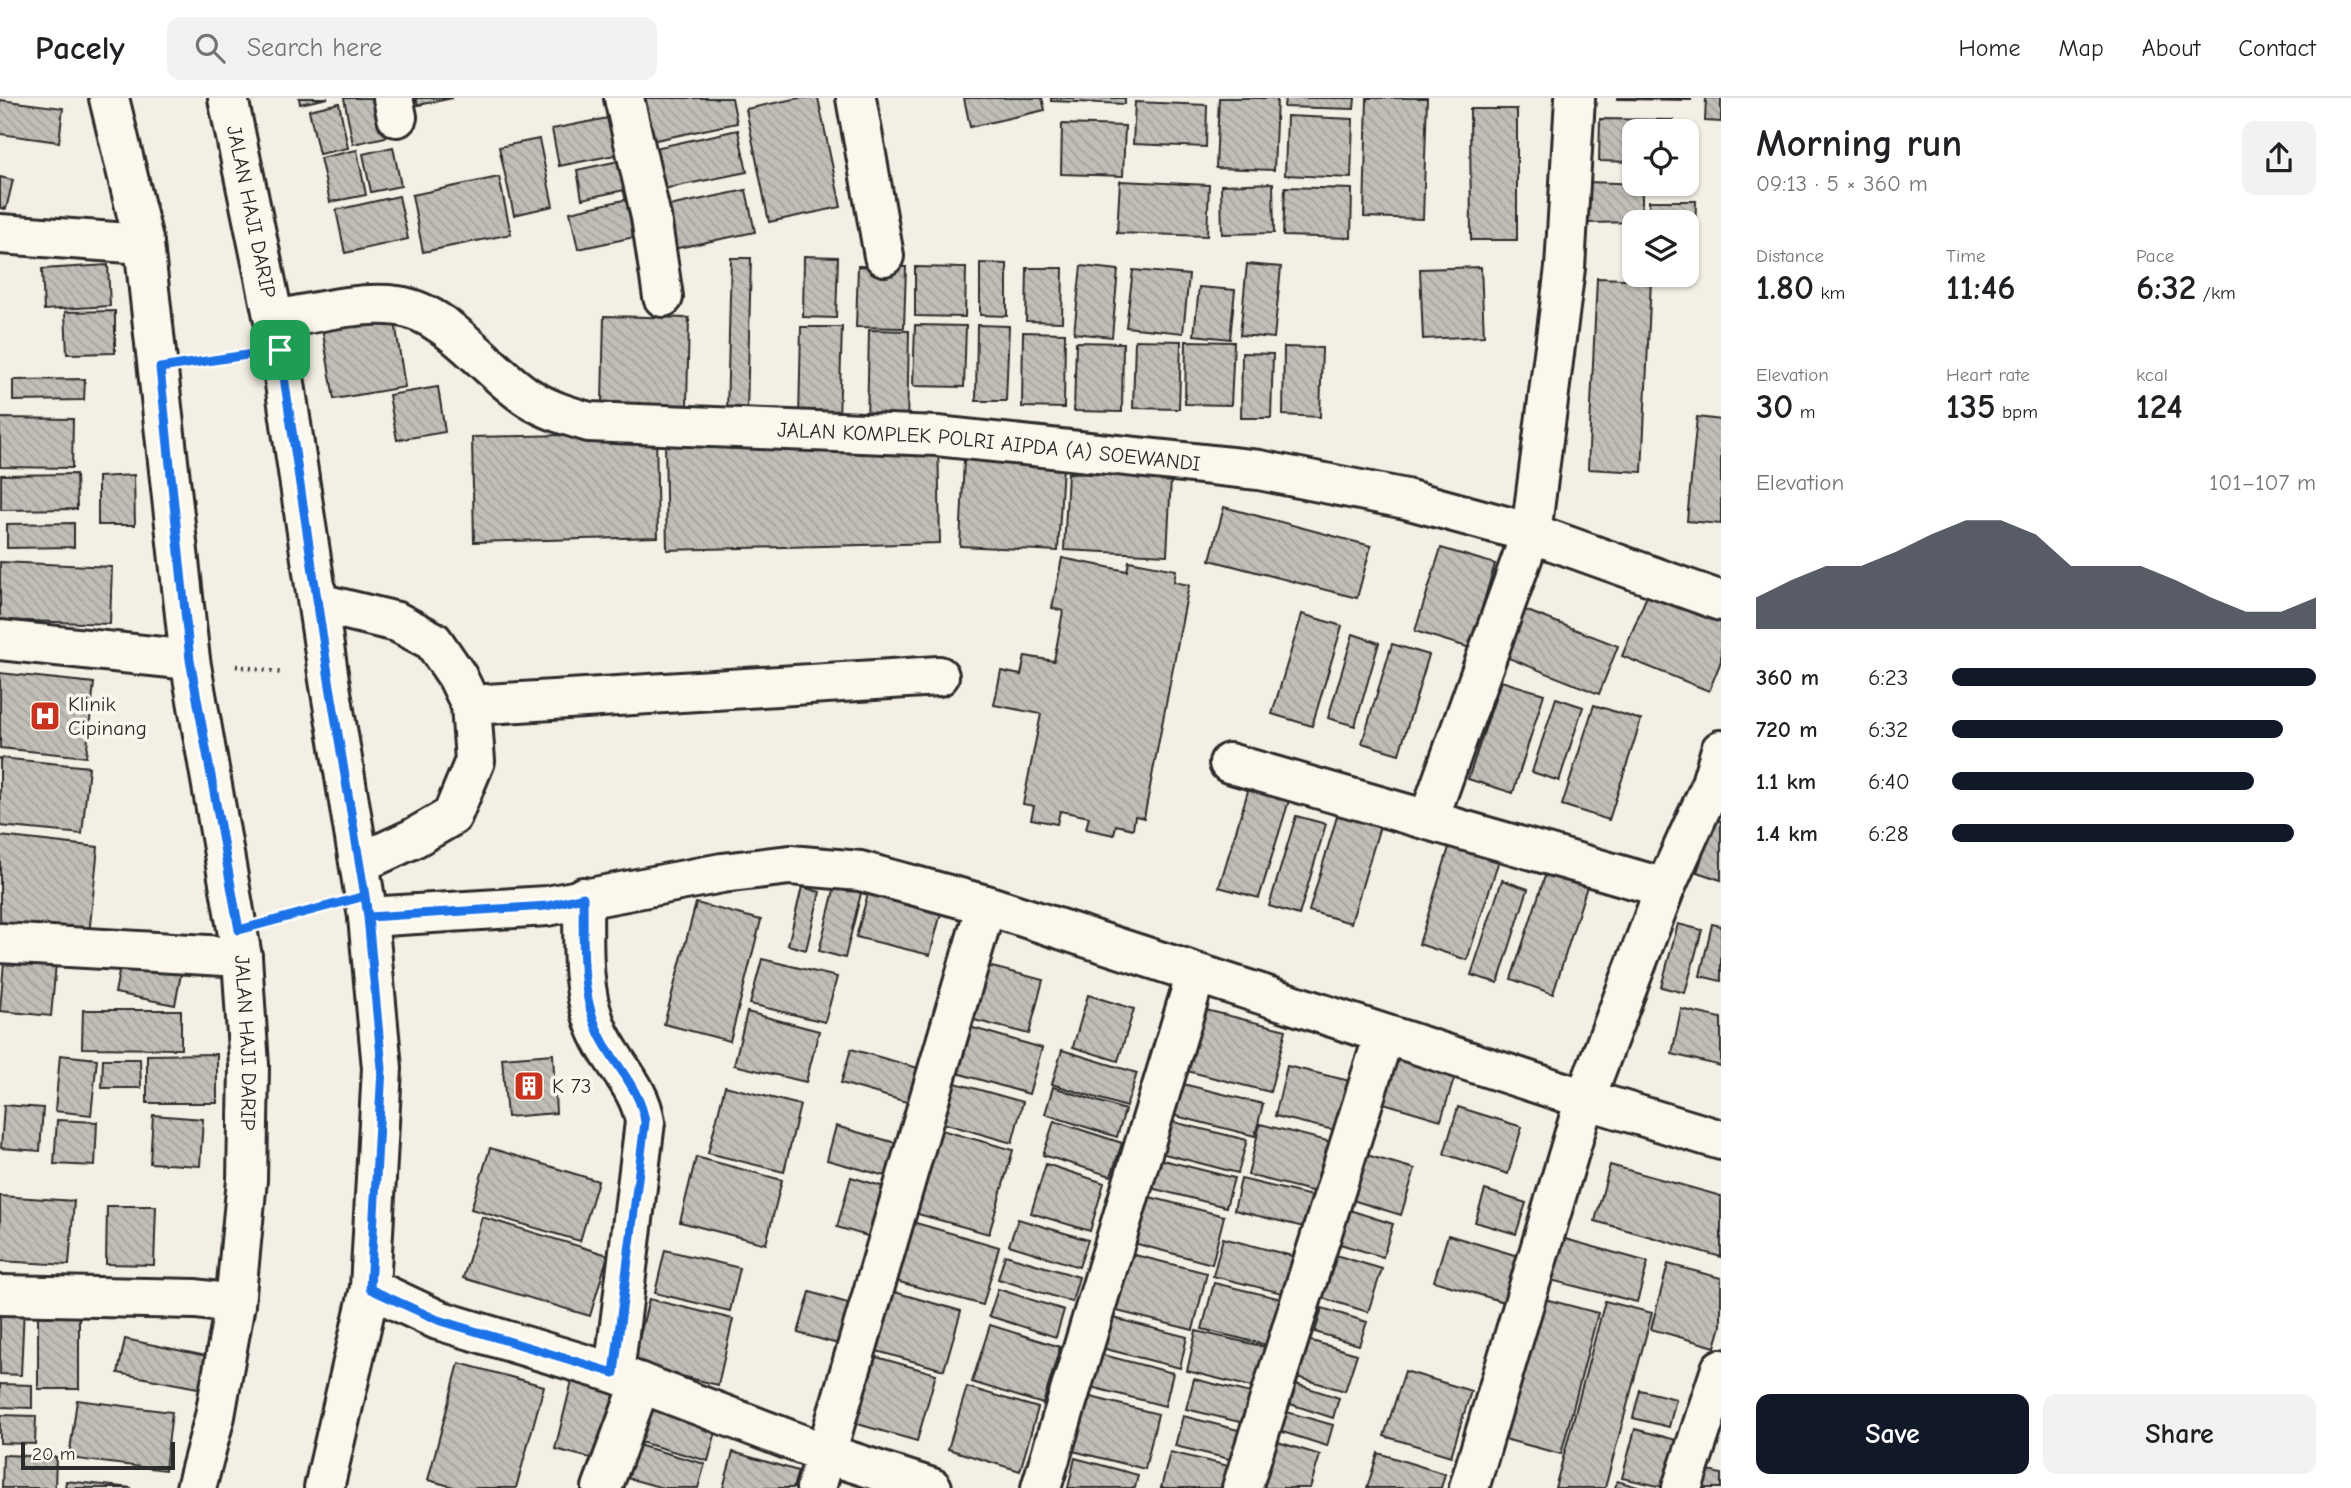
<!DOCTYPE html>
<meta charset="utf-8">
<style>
:root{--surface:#fff;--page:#f2f2f2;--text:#202124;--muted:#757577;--line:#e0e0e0;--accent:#111827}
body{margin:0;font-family:"Comic Neue",sans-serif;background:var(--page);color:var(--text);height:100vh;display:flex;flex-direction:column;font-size:26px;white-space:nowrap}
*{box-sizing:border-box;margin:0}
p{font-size:23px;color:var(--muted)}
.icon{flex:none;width:38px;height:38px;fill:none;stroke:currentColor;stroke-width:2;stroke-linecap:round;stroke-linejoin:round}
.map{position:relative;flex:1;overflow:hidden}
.sheet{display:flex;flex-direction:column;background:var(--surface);width:630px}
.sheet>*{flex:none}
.buttons{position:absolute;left:1622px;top:21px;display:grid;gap:14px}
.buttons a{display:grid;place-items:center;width:77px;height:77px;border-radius:14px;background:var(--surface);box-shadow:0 2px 5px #0004;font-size:35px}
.scale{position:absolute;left:21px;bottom:18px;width:154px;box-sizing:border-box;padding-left:7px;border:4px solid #2b2b2b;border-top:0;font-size:19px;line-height:24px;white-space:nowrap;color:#2b2b2b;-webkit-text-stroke:5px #fbf7ec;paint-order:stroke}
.pin{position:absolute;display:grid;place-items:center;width:60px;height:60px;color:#fff;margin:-30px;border-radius:14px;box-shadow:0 4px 10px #0006}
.round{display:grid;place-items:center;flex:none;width:74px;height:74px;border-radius:14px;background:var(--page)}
.summary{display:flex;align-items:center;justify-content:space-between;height:119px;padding:0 35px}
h1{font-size:38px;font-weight:700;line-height:52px}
.figures{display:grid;grid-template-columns:repeat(3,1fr);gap:10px;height:119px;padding:7px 35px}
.figures div{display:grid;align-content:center}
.figures b{font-size:35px;font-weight:700}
.figures small{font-size:19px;font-weight:400}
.figures p{font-size:19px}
.chart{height:196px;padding:14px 35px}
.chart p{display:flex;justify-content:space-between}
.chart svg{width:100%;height:126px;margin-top:7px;fill:var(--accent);opacity:.7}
.primary-button{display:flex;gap:14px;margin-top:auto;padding:14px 35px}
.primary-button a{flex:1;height:80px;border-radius:14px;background:var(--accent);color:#fff;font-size:28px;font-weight:700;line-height:80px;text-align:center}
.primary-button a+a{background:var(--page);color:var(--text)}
ul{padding:0 35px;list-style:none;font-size:23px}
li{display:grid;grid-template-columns:112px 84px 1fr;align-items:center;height:52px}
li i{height:18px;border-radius:9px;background:var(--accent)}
header{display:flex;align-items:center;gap:42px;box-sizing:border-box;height:98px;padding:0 35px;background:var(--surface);border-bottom:2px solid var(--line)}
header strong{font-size:33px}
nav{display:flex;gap:38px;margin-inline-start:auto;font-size:24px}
.search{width:490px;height:63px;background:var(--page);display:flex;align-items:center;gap:18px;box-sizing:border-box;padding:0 24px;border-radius:14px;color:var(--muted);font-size:26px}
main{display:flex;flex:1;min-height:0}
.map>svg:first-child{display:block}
.building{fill:url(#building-back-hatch);stroke:#2b2b2b;stroke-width:2}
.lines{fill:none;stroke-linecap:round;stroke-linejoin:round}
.minor-casing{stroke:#2b2b2b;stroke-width:44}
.major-casing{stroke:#2b2b2b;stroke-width:44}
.path{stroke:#2b2b2b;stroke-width:4.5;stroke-dasharray:2 5;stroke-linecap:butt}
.minor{stroke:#fbf7ec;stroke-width:38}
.major{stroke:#fbf7ec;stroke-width:38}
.route-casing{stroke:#fff;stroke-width:14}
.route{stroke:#1a73e8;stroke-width:9}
.labels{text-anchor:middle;stroke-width:7;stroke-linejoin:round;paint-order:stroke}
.street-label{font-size:21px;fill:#2b2b2b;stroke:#fbf7ec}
.poi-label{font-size:21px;fill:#2b2b2b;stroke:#fbf7ec;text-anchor:start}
</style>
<header>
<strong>Pacely</strong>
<div class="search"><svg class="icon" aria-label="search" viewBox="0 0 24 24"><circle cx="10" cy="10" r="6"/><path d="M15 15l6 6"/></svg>Search here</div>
<nav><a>Home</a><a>Map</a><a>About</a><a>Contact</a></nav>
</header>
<main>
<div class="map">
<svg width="1721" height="1390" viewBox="0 0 1721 1390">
<defs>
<pattern id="building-back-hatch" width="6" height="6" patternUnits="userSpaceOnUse" patternTransform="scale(1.75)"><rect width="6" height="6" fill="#c0beb6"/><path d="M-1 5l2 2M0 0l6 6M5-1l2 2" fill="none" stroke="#a5a39d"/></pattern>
</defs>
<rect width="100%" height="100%" fill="#f3efe4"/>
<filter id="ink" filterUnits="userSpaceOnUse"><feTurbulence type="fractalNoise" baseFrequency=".0143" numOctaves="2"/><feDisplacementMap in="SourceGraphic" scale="14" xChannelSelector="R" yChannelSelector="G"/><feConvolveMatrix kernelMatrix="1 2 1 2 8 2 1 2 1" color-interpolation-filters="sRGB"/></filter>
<g filter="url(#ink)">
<path class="building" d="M299 0H328L300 6Z
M344 0H388L395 37 353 46Z
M416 0H453L418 7Z
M642 0H732L737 25 651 43Z
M799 0H818L841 109 769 124 746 11Z
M964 0H1042L1045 12 970 29Z
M1051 0H1125V6L1051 3Z
M1219 0H1277L1274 72 1216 70Z
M1285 0H1355L1354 11 1284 9Z
M1367 0H1427L1423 121 1364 119Z
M1691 0V2L1617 1V0Z
M1706 0H1721V24L1705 23Z
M0 2 63 10 59 44 0 36Z
M1135 4 1207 7 1206 49 1133 46Z
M339 5 348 50 319 56 309 12Z
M1470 11H1517V142H1471Z
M623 17 630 54 559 68 552 31Z
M1287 18 1353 21 1351 80 1285 77Z
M1600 21 1673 22V33H1634V64L1599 63Z
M1062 26 1125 28 1123 78 1061 76Z
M738 32 747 74 663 91 655 50Z
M539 41 553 108 514 117 499 49Z
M393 49 401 88 371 94 363 56Z
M357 52 366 97 330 104 320 60Z
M628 61 634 90 582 101 577 72Z
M0 79 13 82 6 111 0 110Z
M499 79 511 136 423 154 412 97Z
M1120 83 1209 87 1207 138 1117 135Z
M1588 84 1642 86V124L1588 125Z
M1273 85 1274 135 1222 136 1221 87Z
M1285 89 1352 91 1351 140 1283 138Z
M746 92 755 134 668 152 659 110Z
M399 98 408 141 345 155 336 112Z
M637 99 644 137 578 151 570 114Z
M1649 103H1696L1695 140H1687V124H1649Z
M804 158 838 159 836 220 803 219Z
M731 160H751L747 315H727Z
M980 165 1007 166V218L980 217Z
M1247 166 1281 169 1274 240 1240 237Z
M108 167 110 208 44 212 42 171Z
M858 168 906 169 904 230 856 229Z
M1081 168 1118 172 1112 239 1074 235Z
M915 169 966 170 965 219 915 218Z
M1481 169 1484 238 1423 241 1420 171Z
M1027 170H1063L1062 224 1026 223Z
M1133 172 1189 177 1183 235 1126 229Z
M1597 180 1651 182 1642 374 1588 371Z
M1199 189 1235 192 1230 241 1194 237Z
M115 213V255L67 256 65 214Z
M394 217 405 289 334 301 322 230Z
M604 218 689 220 687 307 602 305Z
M915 227 966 228 964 289 913 288Z
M977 227 1009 228 1006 303H976Z
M801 229H842L839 323 799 322Z
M869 232 909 233 907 330 867 328Z
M1023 234 1065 235 1064 310 1022 309Z
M1135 242 1181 243 1179 311 1133 310Z
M1186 243 1234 244 1231 307 1185 306Z
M1076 244 1123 245 1122 314 1074 313Z
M1284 249 1322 250 1320 319 1283 317Z
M1242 255 1273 256 1271 320H1241Z
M85 281 84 302 13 303V282Z
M438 289 445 334 397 342 389 297Z
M1697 319 1721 322V426L1687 423Z
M0 320 73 321 72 370 0 369Z
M656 335 658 439 474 444 472 339Z
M938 338 940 445 667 452 665 345Z
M964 361 1063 367 1058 453 960 448Z
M1068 375 1171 380 1167 457 1064 452Z
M76 376 77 411 1 412V377Z
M134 377 135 427H98V379Z
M1224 409 1371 448 1357 500 1210 462Z
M74 425V449L7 450V426Z
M1441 450 1495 466 1470 550 1415 533Z
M1062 460 1127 473 1129 463 1176 472 1174 484 1189 487 1144 720 1135 718 1133 731 1116 727 1114 737 1086 731 1089 719 1060 713 1057 726 1031 721 1034 708 1023 706 1041 616 994 607 1001 573 1021 577 1025 558 1054 563 1063 513 1052 510Z
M0 464 112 469 110 526 0 522Z
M1648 495 1721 524V563L1709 593 1622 558Z
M1525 512 1618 548 1599 596 1506 559Z
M1302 516 1342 528 1312 628 1272 616Z
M1353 536 1379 545 1355 628 1328 620Z
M1392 546 1429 557 1399 656 1362 645Z
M0 575 94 585 86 659 0 650Z
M1501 583 1544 596 1513 695 1468 681Z
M1556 600 1583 609 1559 683 1532 674Z
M1594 607 1641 622 1609 722 1562 707Z
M0 660 89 669 82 736 0 728Z
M1251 683 1291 696 1259 800 1219 789Z
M1341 705 1383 718 1351 825 1309 813Z
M1296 718 1326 726 1299 817 1269 808Z
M1715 721 1721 723V782L1697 774Z
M0 738 98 749 89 837 0 828Z
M1451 743 1500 759 1467 862 1419 846Z
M1547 772 1588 785 1553 896 1511 881Z
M837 780 863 787 845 860 819 853Z
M1502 782 1528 791 1498 885 1471 877Z
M802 789 820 794 806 852 788 847Z
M869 792 942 811 930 857 856 839Z
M696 805 761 822 730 943 664 926Z
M1678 826 1702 832 1685 895 1661 889Z
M1712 826 1721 828V883L1700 878Z
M5 850 57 855 51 918 0 913Z
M762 861 837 879 825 924 750 906Z
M121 864 181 876 175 907 115 895Z
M988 868 1043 882 1029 936 974 922Z
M1088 897 1134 911 1118 963 1073 949Z
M1202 911 1286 932 1270 994 1187 973Z
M1681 911 1721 920V968L1672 956Z
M83 912H181V951L82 950Z
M747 914 819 933 806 984 734 967Z
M970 929 1042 950 1029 996 957 975Z
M851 951 918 970 910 1005 841 985Z
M1062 952 1137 975 1126 1009 1052 986Z
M217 956V1005H147V957Z
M553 956 556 1015 507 1019 502 960Z
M60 957 97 961 91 1017 55 1013Z
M1391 958 1455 978 1441 1022 1377 1003Z
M103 961H140L141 990H102Z
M1287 968 1350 983 1338 1033 1275 1018Z
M948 983 1023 1004 1012 1045 936 1023Z
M1175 984 1263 1006 1255 1038 1168 1016Z
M725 988 800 1007 784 1074 708 1055Z
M1053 989 1125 1012 1117 1039 1045 1016Z
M4 1007 43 1010 40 1053 1 1050Z
M1458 1009 1522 1029 1508 1076 1444 1056Z
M153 1017 203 1021 200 1068 150 1065Z
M1161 1021 1247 1042 1238 1075 1153 1053Z
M57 1022 97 1024 95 1068 54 1066Z
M1054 1023 1122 1045 1111 1078 1043 1057Z
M1260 1026 1339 1046 1327 1097 1248 1077Z
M836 1028 910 1049 900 1082 827 1062Z
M934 1030 1013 1052 989 1136 911 1114Z
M490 1050 598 1083 580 1143 471 1111Z
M1363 1056 1415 1071 1401 1117 1349 1101Z
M696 1059 782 1082 766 1146 680 1124Z
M1151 1059 1234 1080 1226 1109 1143 1088Z
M1046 1066 1104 1085 1090 1133 1031 1115Z
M1610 1067 1721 1098V1159L1595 1123Z
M851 1079 898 1093 884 1143 837 1129Z
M1241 1081 1316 1099 1308 1130 1234 1112Z
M1485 1092 1526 1105 1516 1136 1475 1124Z
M1138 1096 1224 1118 1212 1166 1126 1143Z
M0 1098 74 1103 69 1167 0 1163Z
M107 1108H156L154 1167 106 1166Z
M1340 1109 1393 1126 1383 1159 1330 1143Z
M482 1119 608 1157 590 1218 463 1180Z
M1018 1121 1088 1142 1079 1169 1009 1147Z
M909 1123 999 1149 983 1207 892 1182Z
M1448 1137 1518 1158 1504 1204 1434 1183Z
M1558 1139 1648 1164 1637 1204 1547 1181Z
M1223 1140 1300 1160 1290 1197 1213 1178Z
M665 1152 740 1170 730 1213 655 1195Z
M1119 1153 1207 1175 1193 1232 1105 1210Z
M1332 1156 1382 1171 1368 1214 1319 1199Z
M1005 1157 1079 1179 1072 1204 998 1181Z
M1668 1166 1721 1180V1228L1715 1249 1651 1231Z
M1214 1185 1286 1202 1275 1249 1202 1231Z
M877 1189 961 1213 944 1272 859 1248Z
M998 1191 1064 1212 1056 1239 989 1218Z
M810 1194 861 1209 849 1249 798 1235Z
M1541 1200 1598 1215 1561 1356 1504 1341Z
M649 1201 733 1221 718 1287 633 1266Z
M1605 1203 1652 1215 1605 1390H1555Z
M0 1208 24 1209 21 1277 0 1276Z
M1322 1210 1367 1224 1359 1247 1315 1234Z
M38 1215H79V1291H38Z
M1102 1217 1187 1239 1180 1270 1094 1248Z
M990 1227 1060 1249 1043 1306 972 1284Z
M1196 1233 1270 1250 1260 1291 1187 1273Z
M125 1241 221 1261 214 1293 118 1275Z
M1308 1242 1357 1256 1345 1293 1297 1279Z
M1088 1253 1173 1275 1165 1308 1079 1286Z
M859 1254 936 1276 917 1343 840 1321Z
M459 1265 544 1288 516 1390H457L428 1382Z
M1405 1273 1471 1293 1451 1358 1384 1338Z
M573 1279 629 1292 610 1365 555 1351Z
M1194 1281 1263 1298 1256 1328 1186 1311Z
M1287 1283 1339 1300 1333 1320 1281 1303Z
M0 1286 32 1287V1310L0 1309Z
M967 1289 1038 1310 1020 1373 948 1351Z
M1640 1292 1676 1301 1669 1329 1633 1320Z
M1079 1296 1158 1316 1145 1371 1065 1351Z
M77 1302 172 1314 165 1372 69 1360Z
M643 1305 718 1326 708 1363 633 1342Z
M1276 1311 1333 1327 1327 1348 1270 1330Z
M0 1317 36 1318 35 1346 0 1345Z
M1183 1318 1250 1335 1242 1364 1175 1348Z
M1635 1331 1680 1343 1668 1390 1622 1380Z
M1265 1340 1320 1357 1310 1390H1250Z
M634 1346 705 1366 698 1390H663L624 1379Z
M733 1354 798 1373 793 1390H723Z
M1170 1354 1237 1370 1232 1390H1161Z
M1378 1355 1445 1376 1441 1390H1367Z
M3 1357 56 1359 55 1390H2Z
M1075 1360 1138 1377 1135 1390H1068Z
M1692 1369 1721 1376V1390H1686Z
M66 1383 132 1390H65Z
M1617 1383 1641 1390H1615Z"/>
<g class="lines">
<g class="minor-casing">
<g id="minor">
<path d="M393 0 397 19"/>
<path d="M624 0 651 119 663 199"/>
<path d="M856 0 884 158"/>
<path d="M0 136 144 146"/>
<path id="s1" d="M275 222C314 215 358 203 398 208 447 214 489 275 529 300 548 312 568 318 589 324L937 338 1259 372 1406 401 1531 435 1721 503"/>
<path d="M318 505 397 524 433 543 457 578 471 607 475 663 452 718 412 741 360 765"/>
<path d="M0 542 190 562"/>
<path d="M471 607 939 578"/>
<path d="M1229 665 1665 790"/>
<path d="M1429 720 1531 435 1565 170 1575 0"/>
<path d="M583 799C584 840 580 884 594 923 606 960 640 986 645 1024L614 1275"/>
<path d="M368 819 547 808 722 775 790 767 860 773 986 807 1585 1001 1665 790 1709 692 1721 652"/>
<path d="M0 845 242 859"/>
<path d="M370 1190 438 1222 614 1275 827 1356 932 1390"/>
<path d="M0 1197 196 1201 235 1206"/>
<path d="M602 1390 641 1285"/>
<path d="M816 1390 986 807"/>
<path d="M1041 1390 1196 876"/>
<path d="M1242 1390 1384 937"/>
<path d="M1469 1390 1585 1001 1721 1042"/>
<path d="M1682 1390 1721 1271"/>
</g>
</g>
<g class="major-casing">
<g id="major">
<path id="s2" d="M109 0 144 146 190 562 242 859 249 968 247 1082 235 1206 215 1318 196 1390"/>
<path id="s3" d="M228 0 280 252 329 582 368 819 382 970 370 1190 324 1390"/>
</g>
</g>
<path class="path" d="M202 264 234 259
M236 568 283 575
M281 821 320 810"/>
<use href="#minor" class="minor"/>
<use href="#major" class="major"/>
</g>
</g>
<g class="lines" filter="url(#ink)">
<g class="route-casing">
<path id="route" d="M280 252 329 582 365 798 368 819 382 970 370 1191 438 1222 614 1275 645 1024C640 986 606 960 594 923 580 884 584 840 583 799L547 808 368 819 365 798 239 832 190 562 160 270 280 252"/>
</g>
<use href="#route" class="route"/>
</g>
<defs>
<g id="hospital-square" transform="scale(1.575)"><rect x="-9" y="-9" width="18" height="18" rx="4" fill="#c8321e" stroke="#fbf7ec"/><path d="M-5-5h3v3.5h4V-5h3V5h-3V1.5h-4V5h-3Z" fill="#fff"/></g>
<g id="building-square" transform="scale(1.575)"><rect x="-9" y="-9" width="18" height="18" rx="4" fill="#c8321e" stroke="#fbf7ec"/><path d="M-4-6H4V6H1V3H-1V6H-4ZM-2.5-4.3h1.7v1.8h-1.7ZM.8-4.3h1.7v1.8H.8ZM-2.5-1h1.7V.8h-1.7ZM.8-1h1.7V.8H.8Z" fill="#fff"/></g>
</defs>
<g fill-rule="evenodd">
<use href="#hospital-square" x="45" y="618"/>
<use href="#building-square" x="529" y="988"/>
</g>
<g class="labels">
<g class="street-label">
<text dy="7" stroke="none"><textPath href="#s3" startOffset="116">JALAN HAJI DARIP</textPath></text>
<text dy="7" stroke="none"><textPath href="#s1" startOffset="752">JALAN KOMPLEK POLRI AIPDA (A) SOEWANDI</textPath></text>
<text dy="7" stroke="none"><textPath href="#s2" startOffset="956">JALAN HAJI DARIP</textPath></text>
</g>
<g class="poi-label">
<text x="68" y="613">Klinik<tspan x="68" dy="24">Cipinang</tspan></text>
<text x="552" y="995">K 73</text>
</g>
</g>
</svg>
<div class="buttons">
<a><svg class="icon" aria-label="locate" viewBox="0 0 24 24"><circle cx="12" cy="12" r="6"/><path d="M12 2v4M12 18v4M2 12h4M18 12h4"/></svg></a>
<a><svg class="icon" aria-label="layers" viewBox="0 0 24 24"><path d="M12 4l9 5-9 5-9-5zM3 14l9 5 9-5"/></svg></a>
</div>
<div class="scale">20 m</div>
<div class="pin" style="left:280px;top:252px;background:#1e9e55"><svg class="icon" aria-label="arrive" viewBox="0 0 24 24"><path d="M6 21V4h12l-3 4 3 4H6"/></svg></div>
</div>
<section class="sheet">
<div class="summary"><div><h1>Morning run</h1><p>09:13 · 5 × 360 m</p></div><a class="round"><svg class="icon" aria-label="share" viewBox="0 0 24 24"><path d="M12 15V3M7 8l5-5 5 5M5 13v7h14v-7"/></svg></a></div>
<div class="figures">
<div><p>Distance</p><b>1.80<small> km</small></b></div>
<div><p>Time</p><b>11:46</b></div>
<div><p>Pace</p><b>6:32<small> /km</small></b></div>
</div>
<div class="figures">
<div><p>Elevation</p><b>30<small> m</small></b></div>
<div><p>Heart rate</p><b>135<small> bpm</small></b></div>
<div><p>kcal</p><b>124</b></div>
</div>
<div class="chart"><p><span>Elevation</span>101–107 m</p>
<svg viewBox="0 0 160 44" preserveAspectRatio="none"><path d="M0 44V33L10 27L20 22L30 22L40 17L50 11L60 6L70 6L80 11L90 22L100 22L110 22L120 27L130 33L140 38L150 38L160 33V44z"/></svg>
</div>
<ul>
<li><b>360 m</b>6:23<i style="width:100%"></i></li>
<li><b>720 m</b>6:32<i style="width:91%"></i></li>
<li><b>1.1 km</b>6:40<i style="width:83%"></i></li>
<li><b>1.4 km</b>6:28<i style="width:94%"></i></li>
</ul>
<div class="primary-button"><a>Save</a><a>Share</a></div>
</section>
</main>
